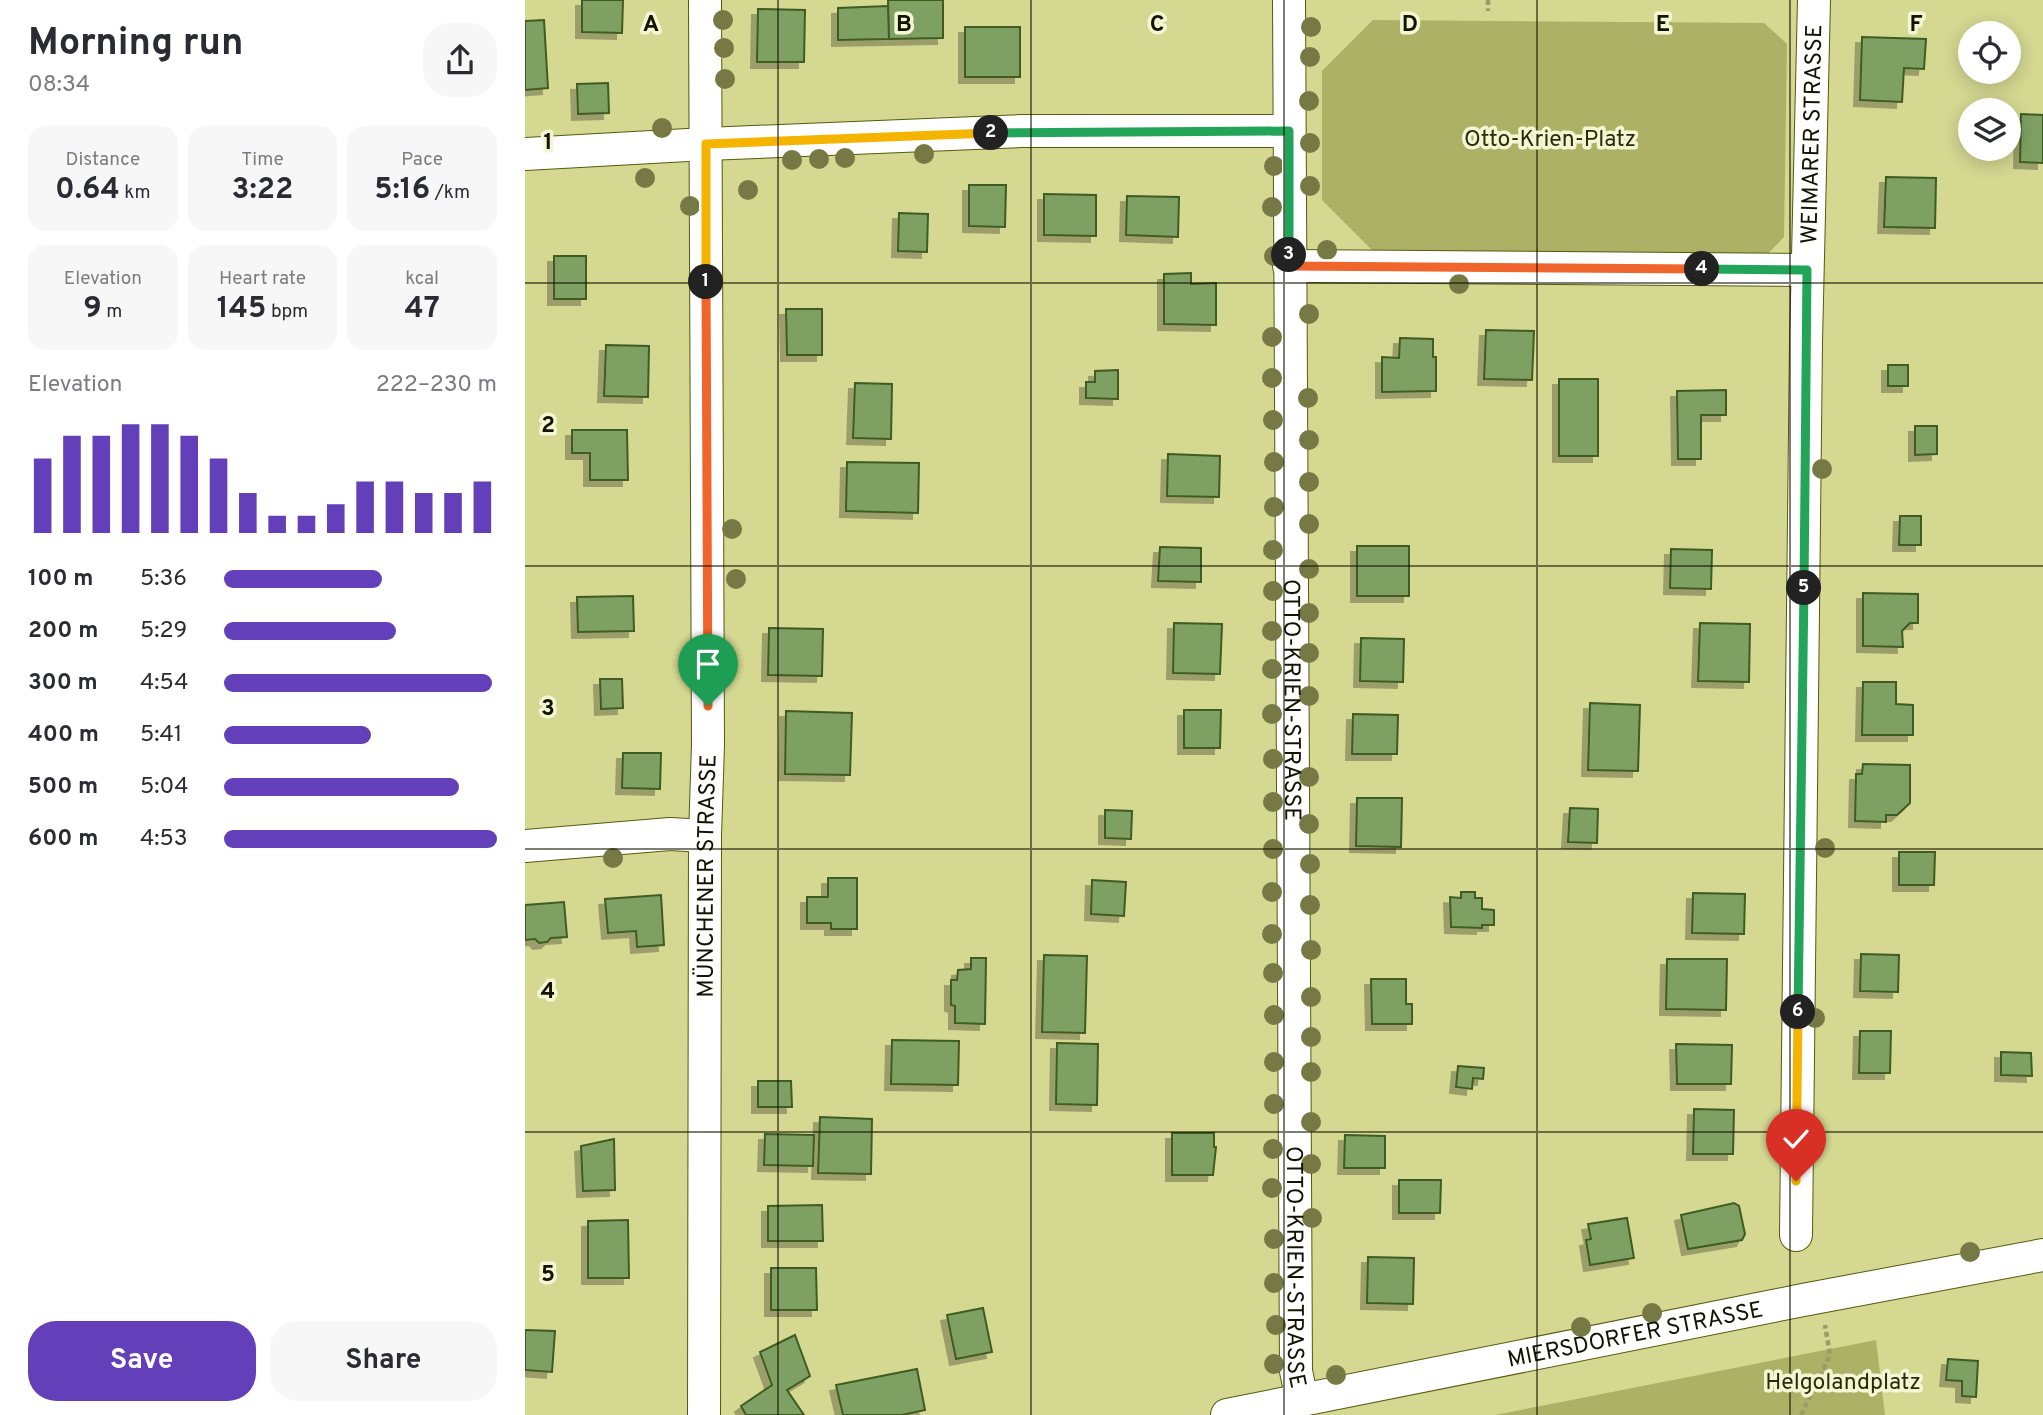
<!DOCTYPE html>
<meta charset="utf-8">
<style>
:root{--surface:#fff;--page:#f7f7f7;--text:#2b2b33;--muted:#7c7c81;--accent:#6340b9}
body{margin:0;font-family:Overpass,sans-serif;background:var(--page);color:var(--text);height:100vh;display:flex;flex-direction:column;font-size:26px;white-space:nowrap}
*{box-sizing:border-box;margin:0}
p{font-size:23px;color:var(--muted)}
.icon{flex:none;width:38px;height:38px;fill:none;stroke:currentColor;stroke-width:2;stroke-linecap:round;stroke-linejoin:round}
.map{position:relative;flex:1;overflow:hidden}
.drawer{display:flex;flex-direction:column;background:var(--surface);width:525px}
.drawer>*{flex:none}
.controls{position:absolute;left:1433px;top:21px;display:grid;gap:14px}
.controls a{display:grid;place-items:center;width:63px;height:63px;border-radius:50%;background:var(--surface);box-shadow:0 4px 18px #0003;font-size:35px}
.pin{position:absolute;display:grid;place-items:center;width:60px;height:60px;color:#fff;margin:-72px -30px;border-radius:50% 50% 50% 0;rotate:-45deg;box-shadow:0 0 7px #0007}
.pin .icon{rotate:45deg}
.km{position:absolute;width:35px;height:35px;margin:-18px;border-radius:50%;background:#222;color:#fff;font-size:19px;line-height:35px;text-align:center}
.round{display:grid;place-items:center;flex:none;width:74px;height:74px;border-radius:28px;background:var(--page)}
.summary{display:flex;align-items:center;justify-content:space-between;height:119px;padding:0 28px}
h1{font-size:38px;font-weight:700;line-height:52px}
.stats{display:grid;grid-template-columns:repeat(3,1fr);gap:10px;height:119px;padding:7px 28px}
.stats div{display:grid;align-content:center;border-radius:18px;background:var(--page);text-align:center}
.stats b{font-size:30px;font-weight:700}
.stats small{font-size:19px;font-weight:400}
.stats p{font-size:19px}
.chart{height:196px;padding:14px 28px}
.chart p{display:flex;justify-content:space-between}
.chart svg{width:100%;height:126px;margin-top:7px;stroke:var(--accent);stroke-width:6}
.cta{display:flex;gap:14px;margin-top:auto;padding:14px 28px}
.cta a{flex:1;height:80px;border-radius:28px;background:var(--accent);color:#fff;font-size:28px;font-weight:700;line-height:80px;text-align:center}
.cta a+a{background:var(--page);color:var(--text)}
ul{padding:0 28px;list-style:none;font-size:23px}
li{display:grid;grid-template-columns:112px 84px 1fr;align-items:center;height:52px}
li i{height:18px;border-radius:9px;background:var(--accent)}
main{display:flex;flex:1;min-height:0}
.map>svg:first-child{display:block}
.green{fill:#adb165}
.building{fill:#7fa063;stroke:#3f5c21;stroke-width:2;filter:url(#shadow)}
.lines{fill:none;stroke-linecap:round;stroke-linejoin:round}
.minor-casing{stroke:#57590d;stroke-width:34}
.path{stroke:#999c65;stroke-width:4.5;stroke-dasharray:5 3.5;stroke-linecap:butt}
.minor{stroke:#fff;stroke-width:32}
.tree{fill:#777945}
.split-1-casing{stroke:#fff;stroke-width:14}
.split-2-casing{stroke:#fff;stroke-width:14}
.split-3-casing{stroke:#fff;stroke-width:14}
.split-4-casing{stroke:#fff;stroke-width:14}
.split-5-casing{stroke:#fff;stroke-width:14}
.split-6-casing{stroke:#fff;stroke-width:14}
.split-7-casing{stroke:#fff;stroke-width:14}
.split-1{stroke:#f0652b;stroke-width:9}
.split-2{stroke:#f5b400;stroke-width:9}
.split-3{stroke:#22a559;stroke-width:9}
.split-4{stroke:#f0652b;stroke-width:9}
.split-5{stroke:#22a559;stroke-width:9}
.split-6{stroke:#22a559;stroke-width:9}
.split-7{stroke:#f5b400;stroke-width:9}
.grid{fill:none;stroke:#131300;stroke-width:2;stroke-opacity:0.55}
.labels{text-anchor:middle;stroke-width:7;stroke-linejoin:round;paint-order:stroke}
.street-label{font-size:23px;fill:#131300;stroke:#f3f6d3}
.park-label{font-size:23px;fill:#2b2c07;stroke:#f3f6d3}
.grid-label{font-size:23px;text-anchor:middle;font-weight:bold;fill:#131300;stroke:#f3f6d3;stroke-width:7;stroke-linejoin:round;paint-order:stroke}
</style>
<main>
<section class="drawer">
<div class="summary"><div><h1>Morning run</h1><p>08:34</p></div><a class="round"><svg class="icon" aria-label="share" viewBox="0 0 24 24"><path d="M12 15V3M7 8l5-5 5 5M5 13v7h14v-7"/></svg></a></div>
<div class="stats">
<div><p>Distance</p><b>0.64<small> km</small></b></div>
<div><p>Time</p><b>3:22</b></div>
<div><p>Pace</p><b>5:16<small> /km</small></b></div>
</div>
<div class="stats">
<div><p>Elevation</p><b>9<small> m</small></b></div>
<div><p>Heart rate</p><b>145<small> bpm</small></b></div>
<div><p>kcal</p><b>47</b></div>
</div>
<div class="chart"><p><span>Elevation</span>222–230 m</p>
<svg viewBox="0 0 160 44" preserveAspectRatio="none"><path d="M5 44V18M15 44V10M25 44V10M35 44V6M45 44V6M55 44V10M65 44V18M75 44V30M85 44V38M95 44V38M105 44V34M115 44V26M125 44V26M135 44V30M145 44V30M155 44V26"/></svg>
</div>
<ul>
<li><b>100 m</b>5:36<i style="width:58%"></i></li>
<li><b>200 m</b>5:29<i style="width:63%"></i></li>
<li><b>300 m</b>4:54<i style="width:98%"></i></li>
<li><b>400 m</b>5:41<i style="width:54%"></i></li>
<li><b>500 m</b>5:04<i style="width:86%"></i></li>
<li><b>600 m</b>4:53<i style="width:100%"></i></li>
</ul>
<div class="cta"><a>Save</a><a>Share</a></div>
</section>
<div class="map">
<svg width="1518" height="1415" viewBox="0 0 1518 1415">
<defs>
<filter id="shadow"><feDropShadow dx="-6" dy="6" stdDeviation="0" flood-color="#0004"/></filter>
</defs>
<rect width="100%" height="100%" fill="#d4d891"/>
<path class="green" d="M848 20 1239 23 1262 44 1259 237 1239 258 849 252 797 200V71Z
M1351 1340 1360 1415H970Z"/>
<path class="building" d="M57 0H98L97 33 57 32Z
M363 0H418V38L364 39Z
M363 6 364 39 313 40V8Z
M233 9 280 10 279 62H232Z
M19 20 23 88 0 90V21Z
M440 27H495V77H440Z
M1337 37 1401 39 1399 69 1379 68 1377 102 1335 100Z
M83 83 84 113 53 114 52 84Z
M1496 114 1518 115V163L1495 162Z
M1361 177 1411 178 1410 228 1359 227Z
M444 185H481L480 227 444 226Z
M519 194 571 195V236L519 235Z
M602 196 654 197 653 237 601 235Z
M374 213 403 214 402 252 373 251Z
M29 256H61V299H29Z
M666 273V284L691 283V325L639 324V274Z
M261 309H297V355H262Z
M961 330 1009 331 1007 380 959 379Z
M875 338 908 339V357H911V391L857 392V357L874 358Z
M81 345 124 346 123 397 79 396Z
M1363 365H1383V386H1363Z
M593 370V399L561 398V382H570V371Z
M1034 379H1073V456H1034Z
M330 383 367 384 366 439 328 438Z
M1201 390V415H1176V459H1153L1152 391Z
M1390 426H1412V454L1390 455Z
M47 430H102L103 480H65V453H47Z
M643 454 695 456 694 497 642 496Z
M322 462 394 463 393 513 321 511Z
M1375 516H1396V545H1374Z
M832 546H884V596H832Z
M635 547 676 548V582L633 581Z
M1146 549 1187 550 1186 589 1145 588Z
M1338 593 1393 594V623H1385L1377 631 1378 647 1338 646Z
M108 596 109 631 53 632 52 597Z
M649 623 697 624 695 674 648 673Z
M1175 623 1225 624 1224 682 1173 681Z
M244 628 298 629 297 676 243 675Z
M836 638 879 639 878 682 835 681Z
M75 679H97L98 708 76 709Z
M1338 682H1371V704L1388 705V735H1337Z
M1065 703 1115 705 1113 771 1063 770Z
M659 710H696L695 748H659Z
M261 711 327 713 325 775 260 774Z
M828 714 873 715 872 754H827Z
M98 753H136L135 789 97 788Z
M1338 764 1385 765V803L1372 815H1361V822L1330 821 1331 774H1337Z
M832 798H877L876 847 831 846Z
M1045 808 1073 809 1072 843 1043 842Z
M580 810 607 811 606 839 580 838Z
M1374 852H1410L1409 885H1374Z
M303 878H332V929H306V923H282V897H303Z
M567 880 601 882 599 916 566 914Z
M936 892H950V898H957V909L969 910V925H957V928L926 927 925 897 936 898Z
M1168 893 1220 894 1219 934 1167 933Z
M136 895 139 945 112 947 111 931 83 933 80 899Z
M39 902 42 937 26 938 22 942 14 943 10 939 0 940V905Z
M1336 954 1374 955 1373 992 1335 991Z
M519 955 562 956 560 1033 517 1032Z
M446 958H461L460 1024 430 1023V1006L426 1005V980H432L433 970 446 969Z
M1142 959H1202L1201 1010 1141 1009Z
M846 979H881V1004H887V1024H847Z
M1335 1031H1366L1365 1073H1334Z
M367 1040 434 1041 433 1085 366 1084Z
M532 1043 573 1044 572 1105 531 1104Z
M1151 1044 1207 1045 1206 1084H1152Z
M1476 1052 1506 1053 1507 1076 1476 1075Z
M933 1066 959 1068 958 1079 948 1078 947 1089 931 1087Z
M233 1081H266L267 1107H233Z
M1169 1109 1209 1110 1208 1154H1168Z
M295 1117 347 1119 346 1174 293 1173Z
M647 1133H689V1147H691L688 1175H647Z
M240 1134 289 1135 288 1166 239 1165Z
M820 1135 860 1136V1168H819Z
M89 1139 90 1190 58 1191 56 1146Z
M874 1180H916L915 1213H874Z
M1209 1203 1214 1206 1220 1234 1217 1240 1163 1249 1156 1215Z
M297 1205 298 1241H243V1206Z
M1102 1218 1109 1258 1065 1265 1061 1240 1066 1239 1063 1224Z
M103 1220 104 1278H63V1221Z
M843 1257 889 1258 888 1304 842 1303Z
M246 1268H291L292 1310H246Z
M458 1308 467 1352 431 1359 422 1315Z
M0 1330 30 1331 27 1372 0 1370Z
M270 1335 285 1376 262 1390 279 1415H221L216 1406 247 1385 235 1352Z
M1423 1359 1453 1361 1451 1397 1437 1396V1381L1421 1380Z
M392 1369 400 1410 377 1415H318L311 1385Z"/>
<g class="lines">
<g class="minor-casing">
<g id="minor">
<path id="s1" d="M764 0 771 1371 777 1400"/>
<path d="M0 154 181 144 497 131H764"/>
<path d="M764 266 1282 270"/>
<path d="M0 846 145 834 180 836"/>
<path id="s2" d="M1271 1235 1281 342 1289 0"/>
<path id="s3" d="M179 1415 180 836 183 745 180 0"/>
<path id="s4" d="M702 1415 1278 1300 1518 1255"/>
</g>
</g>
<path class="path" d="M963 0V11
M1276 1415 1305 1355 1300 1325"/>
<use href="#minor" class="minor"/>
</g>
<g class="tree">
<circle cx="198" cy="20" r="10"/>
<circle cx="786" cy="27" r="10"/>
<circle cx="199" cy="48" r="10"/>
<circle cx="785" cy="57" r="10"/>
<circle cx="200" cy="79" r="10"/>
<circle cx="784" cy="101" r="10"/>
<circle cx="137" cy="128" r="10"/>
<circle cx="785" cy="143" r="10"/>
<circle cx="399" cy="154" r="10"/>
<circle cx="320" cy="158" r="10"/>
<circle cx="294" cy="159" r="10"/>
<circle cx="267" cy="160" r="10"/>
<circle cx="749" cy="166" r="10"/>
<circle cx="120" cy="178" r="10"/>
<circle cx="785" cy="186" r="10"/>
<circle cx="223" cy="190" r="10"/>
<circle cx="165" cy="206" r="10"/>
<circle cx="747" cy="207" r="10"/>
<circle cx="802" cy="250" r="10"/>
<circle cx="749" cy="256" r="10"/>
<circle cx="934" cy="284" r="10"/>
<circle cx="784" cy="314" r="10"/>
<circle cx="747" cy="337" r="10"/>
<circle cx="747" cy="378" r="10"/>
<circle cx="783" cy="398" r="10"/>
<circle cx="748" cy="420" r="10"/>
<circle cx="784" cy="440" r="10"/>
<circle cx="749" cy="462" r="10"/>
<circle cx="1297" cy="469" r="10"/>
<circle cx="784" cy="482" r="10"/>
<circle cx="749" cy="507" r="10"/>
<circle cx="784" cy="524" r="10"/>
<circle cx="207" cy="529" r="10"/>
<circle cx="748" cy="550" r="10"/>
<circle cx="784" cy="569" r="10"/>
<circle cx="211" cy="579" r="10"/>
<circle cx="748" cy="591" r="10"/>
<circle cx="784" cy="613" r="10"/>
<circle cx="747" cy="631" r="10"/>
<circle cx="784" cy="653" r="10"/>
<circle cx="747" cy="669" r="10"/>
<circle cx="784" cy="696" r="10"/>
<circle cx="747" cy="714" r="10"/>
<circle cx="748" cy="759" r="10"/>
<circle cx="784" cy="777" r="10"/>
<circle cx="748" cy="802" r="10"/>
<circle cx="784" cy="824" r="10"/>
<circle cx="1300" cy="848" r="10"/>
<circle cx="748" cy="849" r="10"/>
<circle cx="88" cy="858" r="10"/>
<circle cx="785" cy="864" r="10"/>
<circle cx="747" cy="892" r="10"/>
<circle cx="785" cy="905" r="10"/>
<circle cx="747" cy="934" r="10"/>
<circle cx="786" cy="950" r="10"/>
<circle cx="748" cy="973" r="10"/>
<circle cx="786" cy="997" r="10"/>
<circle cx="749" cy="1015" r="10"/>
<circle cx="1290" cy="1018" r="10"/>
<circle cx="786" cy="1037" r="10"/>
<circle cx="749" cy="1062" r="10"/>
<circle cx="786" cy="1072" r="10"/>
<circle cx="749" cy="1104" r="10"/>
<circle cx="786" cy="1122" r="10"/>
<circle cx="748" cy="1149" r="10"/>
<circle cx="786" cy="1164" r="10"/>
<circle cx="747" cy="1188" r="10"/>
<circle cx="787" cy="1218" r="10"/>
<circle cx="749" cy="1239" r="10"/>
<circle cx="1445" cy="1252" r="10"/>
<circle cx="749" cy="1283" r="10"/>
<circle cx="1127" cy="1313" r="10"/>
<circle cx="751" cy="1325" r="10"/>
<circle cx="1056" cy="1327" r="10"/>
<circle cx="749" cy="1364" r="10"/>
<circle cx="811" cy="1375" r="10"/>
</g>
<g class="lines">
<g class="split-1-casing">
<path id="split-1" d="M181 282 183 706"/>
</g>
<g class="split-2-casing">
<path id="split-2" d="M181 282V144L466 133"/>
</g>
<g class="split-3-casing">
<path id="split-3" d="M466 133 764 131V255"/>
</g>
<g class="split-4-casing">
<path id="split-4" d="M764 255V266L1177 269"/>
</g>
<g class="split-5-casing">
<path id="split-5" d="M1177 269 1282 270 1279 588"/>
</g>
<g class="split-6-casing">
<path id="split-6" d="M1273 1012 1279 588"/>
</g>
<g class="split-7-casing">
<path id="split-7" d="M1271 1181 1273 1012"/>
</g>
<use href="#split-1" class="split-1"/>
<use href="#split-2" class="split-2"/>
<use href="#split-3" class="split-3"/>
<use href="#split-4" class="split-4"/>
<use href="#split-5" class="split-5"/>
<use href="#split-6" class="split-6"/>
<use href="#split-7" class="split-7"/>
</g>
<path class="grid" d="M253 0V1415M506 0V1415M759 0V1415M1012 0V1415M1265 0V1415M0 283H1518M0 566H1518M0 849H1518M0 1132H1518"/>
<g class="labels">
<g class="street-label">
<text dy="8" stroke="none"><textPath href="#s2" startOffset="1101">WEIMARER STRASSE</textPath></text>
<text dy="8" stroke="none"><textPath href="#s1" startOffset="700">OTTO-KRIEN-STRASSE</textPath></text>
<text dy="8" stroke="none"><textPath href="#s3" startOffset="539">MÜNCHENER STRASSE</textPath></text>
<text dy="8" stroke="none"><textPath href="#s1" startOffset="1267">OTTO-KRIEN-STRASSE</textPath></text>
<text dy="8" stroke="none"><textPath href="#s4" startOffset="416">MIERSDORFER STRASSE</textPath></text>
</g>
<g class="park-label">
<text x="1025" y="146">Otto-Krien-Platz</text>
<text x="1318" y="1389">Helgolandplatz</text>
</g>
</g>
<g class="grid-label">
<text x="126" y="31">A</text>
<text x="379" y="31">B</text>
<text x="632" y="31">C</text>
<text x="885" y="31">D</text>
<text x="1138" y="31">E</text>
<text x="1391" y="31">F</text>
<text x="23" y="149">1</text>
<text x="23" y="432">2</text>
<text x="23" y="715">3</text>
<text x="23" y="998">4</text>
<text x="23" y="1281">5</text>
</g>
</svg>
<div class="controls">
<a><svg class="icon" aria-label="locate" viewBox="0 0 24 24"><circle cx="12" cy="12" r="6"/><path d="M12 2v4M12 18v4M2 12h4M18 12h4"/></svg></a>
<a><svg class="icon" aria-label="layers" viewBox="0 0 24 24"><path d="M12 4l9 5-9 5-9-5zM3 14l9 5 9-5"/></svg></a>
</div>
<div class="pin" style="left:183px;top:706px;background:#1e9e55"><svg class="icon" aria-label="arrive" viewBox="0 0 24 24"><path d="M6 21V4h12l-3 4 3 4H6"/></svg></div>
<div class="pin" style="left:1271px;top:1181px;background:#d93025"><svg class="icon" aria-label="check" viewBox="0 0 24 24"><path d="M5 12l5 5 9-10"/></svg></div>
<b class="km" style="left:181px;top:282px">1</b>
<b class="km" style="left:466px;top:133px">2</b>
<b class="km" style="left:764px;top:255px">3</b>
<b class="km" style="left:1177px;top:269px">4</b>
<b class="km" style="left:1279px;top:588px">5</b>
<b class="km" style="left:1273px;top:1012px">6</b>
</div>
</main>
